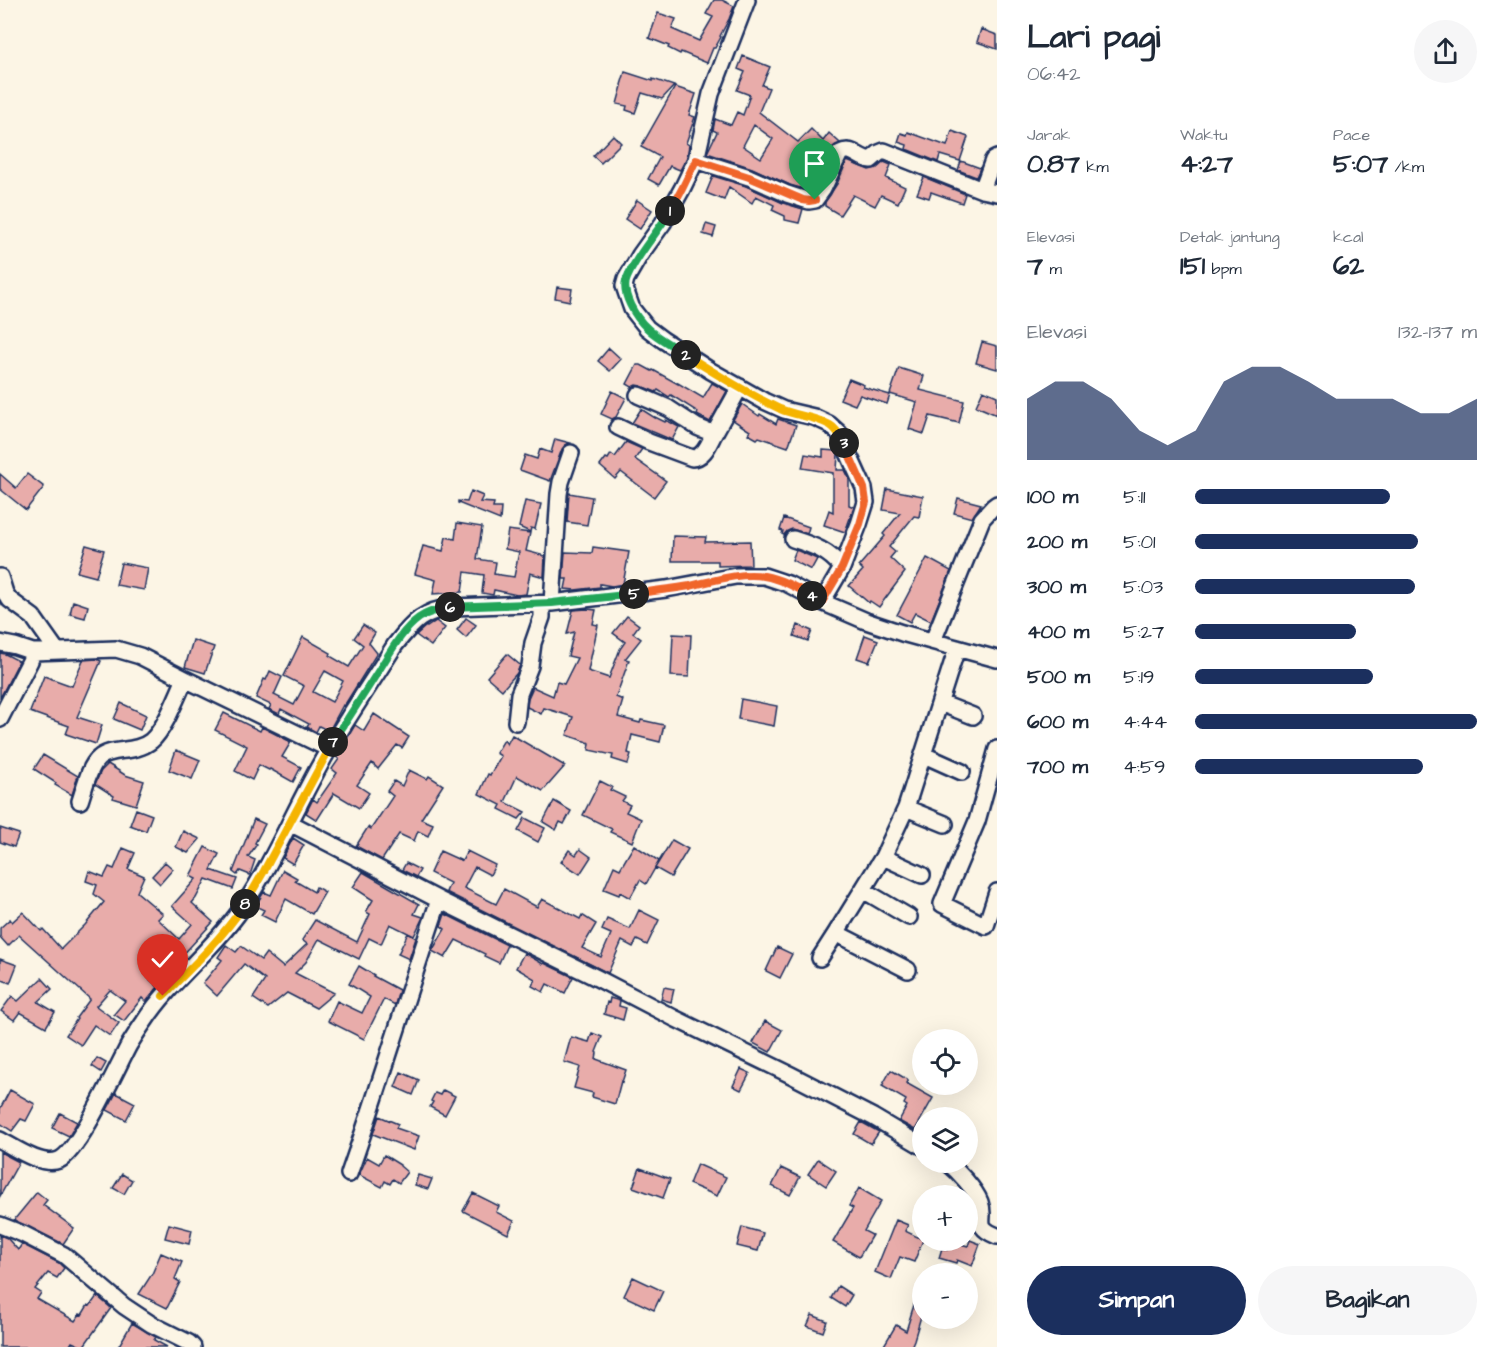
<!DOCTYPE html>
<html lang="id">
<meta charset="utf-8">
<style>
:root{--surface:#fff;--page:#f6f6f7;--text:#1f2937;--muted:#747a83;--accent:#1b2f5e}
body{margin:0;font-family:"Architects Daughter",sans-serif;background:var(--page);color:var(--text);height:100vh;display:flex;flex-direction:column;font-size:22px;white-space:nowrap}
*{box-sizing:border-box;margin:0}
p{font-size:20px;color:var(--muted)}
.icon{flex:none;width:33px;height:33px;fill:none;stroke:currentColor;stroke-width:2;stroke-linecap:round;stroke-linejoin:round}
.map{position:relative;flex:1;overflow:hidden}
.sheet{display:flex;flex-direction:column;background:var(--surface);width:510px}
.sheet>*{flex:none}
.buttons{position:absolute;left:912px;top:1029px;display:grid;gap:12px}
.buttons a{display:grid;place-items:center;width:66px;height:66px;border-radius:50%;background:var(--surface);box-shadow:0 6px 24px #0002;font-size:30px}
.pin{position:absolute;display:grid;place-items:center;width:51px;height:51px;color:#fff;margin:-62px -26px;border-radius:50% 50% 50% 0;rotate:-45deg;box-shadow:0 0 6px #0007}
.pin .icon{rotate:45deg}
.km{position:absolute;width:30px;height:30px;margin:-15px;border-radius:50%;background:#222;color:#fff;font-size:16px;line-height:30px;text-align:center}
.round{display:grid;place-items:center;flex:none;width:63px;height:63px;border-radius:32px;background:var(--page)}
.head{display:flex;align-items:center;justify-content:space-between;height:102px;padding:0 30px}
h1{font-size:33px;font-weight:800;line-height:45px}
.figures{display:grid;grid-template-columns:repeat(3,1fr);gap:9px;height:102px;padding:6px 30px}
.figures div{display:grid;align-content:center}
.figures b{font-size:26px;font-weight:800}
.figures small{font-size:16px;font-weight:400}
.figures p{font-size:16px}
.chart{height:168px;padding:12px 30px}
.chart p{display:flex;justify-content:space-between}
.chart svg{width:100%;height:108px;margin-top:6px;fill:var(--accent);opacity:.7}
.action{display:flex;gap:12px;margin-top:auto;padding:12px 30px}
.action a{flex:1;height:69px;border-radius:36px;background:var(--accent);color:#fff;font-size:24px;font-weight:800;line-height:69px;text-align:center}
.action a+a{background:var(--page);color:var(--text)}
ul{padding:0 30px;list-style:none;font-size:20px}
li{display:grid;grid-template-columns:96px 72px 1fr;align-items:center;height:45px}
li i{height:15px;border-radius:8px;background:var(--accent)}
main{display:flex;flex:1;min-height:0}
.map>svg:first-child{display:block}
.building{fill:#e8acaa;stroke:#1b2f5e;stroke-width:1.5;fill-rule:evenodd}
.lines{fill:none;stroke-linecap:round;stroke-linejoin:round}
.minor-casing{stroke:#1b2f5e;stroke-width:20}
.minor{stroke:#fcf5e5;stroke-width:15}
.split-1-casing{stroke:#fff;stroke-width:12}
.split-2-casing{stroke:#fff;stroke-width:12}
.split-3-casing{stroke:#fff;stroke-width:12}
.split-4-casing{stroke:#fff;stroke-width:12}
.split-5-casing{stroke:#fff;stroke-width:12}
.split-6-casing{stroke:#fff;stroke-width:12}
.split-7-casing{stroke:#fff;stroke-width:12}
.split-8-casing{stroke:#fff;stroke-width:12}
.split-9-casing{stroke:#fff;stroke-width:12}
.split-1{stroke:#f0652b;stroke-width:8}
.split-2{stroke:#22a559;stroke-width:8}
.split-3{stroke:#f5b400;stroke-width:8}
.split-4{stroke:#f0652b;stroke-width:8}
.split-5{stroke:#f0652b;stroke-width:8}
.split-6{stroke:#22a559;stroke-width:8}
.split-7{stroke:#22a559;stroke-width:8}
.split-8{stroke:#f5b400;stroke-width:8}
.split-9{stroke:#f5b400;stroke-width:8}
</style>
<main>
<div class="map">
<svg width="997" height="1347" viewBox="0 0 997 1347">
<rect width="100%" height="100%" fill="#fcf5e5"/>
<filter id="ink" filterUnits="userSpaceOnUse"><feTurbulence type="fractalNoise" baseFrequency=".0167" numOctaves="2"/><feDisplacementMap in="SourceGraphic" scale="12" xChannelSelector="R" yChannelSelector="G"/><feConvolveMatrix kernelMatrix="1 2 1 2 8 2 1 2 1" color-interpolation-filters="sRGB"/></filter>
<g filter="url(#ink)">
<path class="building" d="M714 0H722L734 6 729 19 720 36 721 37 715 48H713L707 63 681 52 680 54 668 48 669 46 649 38 658 13 676 19 672 29 699 41 713 17 706 14Z
M981 29 997 35V49L977 42Z
M743 56 770 67 762 85 769 88 759 112 798 142 811 129 823 141 829 133 840 143 831 149 817 179 807 190 790 185 752 168 707 153 717 132 713 130 715 119 731 125 737 112 743 115 750 95 737 90 745 72 738 69ZM754 125 773 139 761 158 743 146Z
M625 72 653 81V79L674 86 662 99 642 93 635 113 626 110 627 106 617 104 622 86 621 85Z
M675 87 696 94 689 115 695 117 686 143 689 145 687 157 680 170 670 166 659 185 648 179 660 157 641 147Z
M952 131 968 137 960 161 940 155 938 162 906 149 907 145 898 142 901 133 907 135 908 132 947 146Z
M613 135 621 143 601 163 593 156Z
M847 161 869 170 877 168 884 162 891 165 886 178 905 187 898 203 881 195 875 206 853 195 840 215 825 206V202L837 184Z
M961 161 980 168 976 177 958 170Z
M713 176 746 186 783 203 803 209 799 223 785 220V216L772 210 774 205 756 196 752 203 729 187 724 200 706 193Z
M924 177 965 194 962 203 931 192 929 198 917 194Z
M637 200 652 210 640 229 625 219Z
M706 224 716 227 713 237 703 234Z
M557 287 572 289 570 301 555 298Z
M982 342 997 346V369L976 363Z
M609 348 621 359 610 371 598 361Z
M637 365H641L652 371 653 370 678 384V383L703 398 712 383 727 391 710 422 697 415 698 412 671 395 669 397 658 390 656 392 641 386 636 385 632 387 627 384Z
M899 368 924 376 920 390 964 401 959 423 930 416 924 434 909 429 917 402 890 394Z
M849 379 864 385 863 387 890 395 887 404 860 395 855 405 840 399Z
M983 390 997 396V415L976 406Z
M612 391 626 398 616 417 612 419 601 414Z
M742 404 759 416 760 414 776 424 778 419 796 425 788 447 759 437 757 439 748 434 750 431 733 420Z
M641 409 655 418V417L665 422 666 420 679 427 672 440 632 423Z
M555 439 570 443 565 445 562 449 550 481 520 470 525 455 537 459 540 449 551 453Z
M626 442 642 449 635 459 666 481 654 497 621 472 615 479 600 466 606 458 608 459 611 454 615 457Z
M823 450 836 451 838 454 837 470H845L849 478V505L854 507 845 532 824 525 829 510 833 512V473L802 468 805 454 823 457Z
M0 474 16 488 27 474 44 487 26 510 0 489Z
M887 489 923 496 919 517 914 516 889 547 895 552 890 558 905 572 879 607 870 601 869 603 849 586 863 570 859 566 885 536 883 534 900 513 883 510Z
M471 491 483 496 480 502 494 503 493 508H501L500 520 458 503V501L467 502Z
M569 493 592 497 587 525 567 522Z
M958 498 981 504 972 518 954 513Z
M525 501 541 504 535 529 531 528 530 532 519 527Z
M784 518 809 527 807 534 792 529 787 531 784 535 782 534 783 531 780 530Z
M457 523 482 527 477 559 496 562 494 574 514 577 519 552 505 549 508 530 530 533 526 551 545 556 544 577 530 573 526 594 517 595 494 590 493 595 482 593 484 575 465 572 462 592 433 594 436 580 415 574 423 546 443 551 446 537 455 539Z
M673 536 706 537 705 542 750 541 751 565 718 566V561H672Z
M86 545 104 550 96 577 77 572Z
M593 547 629 552 623 584 612 586 600 584V587L575 590 565 589 567 579H563L565 552 592 553Z
M796 550 817 559 811 570 792 560Z
M927 558 951 571 931 621 915 613 910 622 897 615Z
M121 563 148 568 144 590 116 585Z
M73 601 88 606 85 618 70 614Z
M587 609 596 610 593 624 598 625 588 671 609 678 620 649 625 642 613 633 627 616 639 625 633 633 641 639 625 659 629 660 616 697 623 700 618 717 640 723 641 720 664 725 660 742 632 735 628 753 631 754 628 764 612 759 613 755 589 750 590 743 567 735 573 717 544 708 541 714 527 707 528 698 533 687 553 696 557 682 564 684 577 658 568 656 574 632 567 634 573 610Z
M466 618 476 625 466 638 457 630Z
M436 621 445 628 431 646 416 635 426 626 427 627Z
M363 625 375 633 369 643 377 653 344 706 343 705 329 731 319 726 316 732 307 727 309 724 281 709 279 714 269 709 271 705 256 698 264 679 266 680 270 671 282 677 274 695 294 705 304 686 284 676 303 637 331 653 330 656 349 667 363 645 354 638ZM325 671 343 681 332 702 313 692Z
M798 625 812 631 808 641 794 636Z
M673 634 691 635 689 677 671 676Z
M865 635 878 640 869 662 857 658Z
M193 640 214 647 205 673 185 667Z
M0 653 5 654 19 661 0 698Z
M507 654 520 665 517 673 502 690 487 677Z
M97 659 101 661 77 717 102 725 96 744 66 734 69 726 30 712 44 676 72 686 83 660Z
M741 699 777 706 774 726 738 719Z
M121 703 146 715 140 730 114 719Z
M224 713 260 731 262 727 291 742 282 757 301 767 293 782 270 769 269 770 259 765 252 780 235 771 247 746 215 730Z
M374 714 409 737 402 748 397 745 378 769 372 763 357 785 369 793 359 808 334 793 317 820 306 813 313 799 317 802 337 773 332 769 339 759 336 757 355 725 364 731Z
M512 735 565 766 543 791 517 776 505 802 525 812 519 819 499 809 501 805 479 794 488 774 490 775 501 756 496 753 504 740 507 744Z
M176 750 200 760 192 779 169 770Z
M43 755 78 776 72 795 55 785 56 783 34 769Z
M108 764 125 775 144 781 136 805 113 798 114 796 95 784 101 771Z
M409 770 427 779 429 776 443 785 421 819 433 824 428 836 418 831 414 841 399 834 382 860 356 846 368 827 371 829 393 796 387 791 394 781 402 786Z
M600 781 612 787 610 790 625 797 622 801 630 805 626 812 641 819 632 842 610 832 612 829 583 815Z
M554 801 571 811 564 824 560 822 556 830 543 822Z
M136 809 152 815 146 831 130 825Z
M525 818 545 828 538 842 518 831Z
M254 819 265 824 255 843 257 844 248 857 255 860 250 875 240 871 237 875 233 872Z
M0 828 19 834 14 847 0 842Z
M183 831 200 839 188 853 176 847Z
M293 838 304 845 293 864 283 858Z
M672 840 688 849 671 877 655 868Z
M634 845 659 861 646 884 640 880 630 898 620 892 619 895 604 889 614 866 620 869Z
M205 847 219 854 211 870 237 879 233 889 206 879 196 898 192 903 213 922 179 959 169 951 148 978 158 987 146 1002 142 998 124 1021 114 1014 125 1001 110 990 96 1006 119 1023 110 1036 94 1025 81 1045 66 1035 77 1019 76 1018 90 999 19 935 8 946 0 937V928L10 919 12 922 23 912 41 931 43 929 61 949 85 925 104 902 94 894 97 885 86 881 89 871 104 877 109 867 114 869 123 848 135 853 128 869 144 876 137 892 163 914 158 919 179 939 192 924 172 906 196 879 190 876Z
M580 849 591 857 580 874 561 862 569 850 576 855Z
M440 851 462 861 467 851 495 865 490 875 475 867 464 888 496 904 504 889 537 907 542 899 580 919 582 915 596 924 582 948 601 957 611 934 602 930 607 919 630 929 639 910 659 920 647 945 637 940 633 947 622 941 608 973 446 892 450 883 430 873Z
M165 862 173 869 160 884 152 876Z
M406 863 420 870 416 877 402 870Z
M283 870 297 878 295 881 314 892 316 887 325 892 312 914 286 899 275 922 261 915 264 910 255 906 264 892 271 895Z
M363 872 419 904 414 914 423 917 422 919 414 936 390 924 381 944 369 938 359 959 319 939 306 962 295 973 334 993 316 1008 287 993 268 1008 253 998 265 980 244 964 217 996 203 983 222 960 218 957 226 945 236 952 241 946 261 960 266 953 283 967 307 944 302 940 315 920 357 942 370 914 366 912 373 900 353 887Z
M445 914 507 945 499 963 484 956 485 954 456 940 445 958 432 951 445 929 441 926Z
M408 933 416 938 409 959 398 954Z
M777 947 792 954 780 978 766 971Z
M524 953 543 964 544 963 573 977 565 993 547 984 543 992 532 986 535 979 516 968Z
M0 959 17 965 10 983 0 979Z
M359 966 374 975 373 976 399 990 395 1005 384 999 364 1039 328 1021 337 1001 362 1013 370 997 349 984Z
M42 978 52 989 38 1002 55 1012 46 1027 20 1012 14 1020 1 1011 12 996 18 1001Z
M664 987 674 989 671 1002 661 999Z
M610 998 620 1001 619 1006 626 1008 623 1020 604 1014 607 1002 609 1003Z
M765 1021 782 1030 770 1052 753 1043Z
M592 1033 602 1037 596 1052 597 1053 596 1059 626 1070 622 1082 621 1081 615 1104 592 1097 593 1093 574 1088 580 1067 564 1062 571 1037 589 1042Z
M97 1058 106 1063 101 1072 92 1066Z
M741 1069 750 1073 741 1090 733 1086Z
M891 1070 908 1080 906 1083 933 1098 915 1130 899 1121 907 1106 904 1104 906 1100 882 1086Z
M401 1072 419 1080 413 1095 395 1087Z
M10 1090 35 1104 26 1121 21 1119 12 1131 0 1123V1109Z
M443 1090 455 1096 445 1115 430 1107 433 1102 431 1101 435 1093 440 1095Z
M116 1093 135 1103 126 1120 107 1110Z
M60 1113 77 1122 69 1136 52 1128Z
M379 1116 398 1124 396 1128 419 1136 414 1150 373 1134Z
M861 1122 879 1132 871 1144 854 1134Z
M0 1152 19 1162 0 1196Z
M384 1155 400 1165V1166L407 1172 399 1183 393 1179 390 1184 385 1181 382 1187 359 1175 367 1157 379 1164Z
M818 1159 836 1171 826 1186 808 1174Z
M697 1164 726 1177 717 1196 689 1184Z
M640 1168 670 1179 663 1198 633 1187Z
M781 1168 800 1177 790 1195 772 1186Z
M122 1174 132 1180 124 1194 113 1188Z
M418 1175 432 1179 428 1189 415 1185Z
M859 1188 881 1201 864 1231 872 1235 859 1257 833 1242 853 1208 849 1206Z
M37 1192 47 1200 43 1205 74 1228 63 1244 14 1220Z
M473 1193 499 1206 496 1212 514 1221 508 1234 463 1211Z
M896 1220 908 1225 905 1231 922 1239 923 1240 914 1262 900 1257 891 1279 875 1272Z
M169 1224 192 1230 189 1244 165 1238Z
M742 1227 763 1233 758 1251 737 1246Z
M0 1235 7 1238 18 1250 22 1244 59 1263 64 1268 57 1278 48 1273 35 1289 41 1293 37 1299 75 1321 80 1314 82 1315 88 1305 90 1306 97 1296 111 1308 83 1347 72 1342 69 1347H0Z
M970 1240 980 1244 972 1266 957 1260 956 1263 939 1258 942 1248 947 1250 950 1241 968 1246Z
M161 1253 182 1262 175 1279 180 1282 167 1308 139 1294 152 1274Z
M633 1277 663 1291 654 1310 624 1296Z
M920 1285H922V1313L914 1340 911 1347H883L896 1325 906 1331Z
M838 1286 852 1295 845 1307 831 1298Z
M812 1315 827 1321 823 1332 807 1326Z
M132 1323 156 1337 154 1340 167 1347H118Z"/>
<g class="lines">
<g class="minor-casing">
<path id="minor" d="M747 0 711 94 696 160 682 189 663 223 640 255 626 279 624 286 632 309 647 328 663 340 711 371 764 401 784 410 814 417 829 424 839 433 864 488 866 502 859 524 842 568 822 602
M696 160 749 177 787 194 809 201 815 200 823 189 840 153C853 146 858 159 871 160L879 153 884 151 982 190 993 160 997 158
M982 190 997 193
M638 395 668 408 697 427 714 434 740 387
M618 427 649 442 692 458C704 458 709 443 714 434
M793 539C812 545 830 551 842 568
M0 577 5 593 10 600 33 617 57 651
M552 603 559 494 561 482 571 453
M933 641 982 519 993 507 997 504
M0 643 15 646 33 652 116 649 140 656 185 679 329 749
M940 703 973 716
M0 719 30 661 33 652
M516 722 519 694 530 666 533 643 542 617V604
M997 749 977 821 942 904 986 926 997 892
M924 755 962 772
M80 801C84 790 89 766 99 758 111 747 135 754 151 741 165 729 177 696 185 679
M906 808 945 824
M290 823 439 900 597 978 674 1018 791 1075 873 1117 922 1146
M883 857 922 875
M863 890 909 917
M836 933 908 970
M820 958 836 933 883 857 906 808 957 648
M0 1140C15 1148 42 1167 59 1160 79 1152 117 1067 129 1045 134 1037 139 1029 144 1022 171 980 213 950 242 908 276 858 298 801 329 749 350 714 373 680 395 645 413 622 424 610 454 607L552 603 666 589 736 576H764L788 584 822 602 866 621 902 633 997 659
M947 1162C958 1171 975 1189 980 1202 987 1220 972 1226 997 1236
M349 1174C381 1083 408 991 439 900
M0 1225 23 1234 64 1255 124 1306 151 1324 189 1343 193 1347"/>
</g>
<use href="#minor" class="minor"/>
</g>
</g>
<g class="lines" filter="url(#ink)">
<g class="split-1-casing">
<path id="split-1" d="M670 211 682 189 696 160 749 177 803 200 809 201 815 200"/>
</g>
<g class="split-2-casing">
<path id="split-2" d="M670 211C657 234 637 254 627 278 620 293 636 318 647 328 658 339 674 346 686 355"/>
</g>
<g class="split-3-casing">
<path id="split-3" d="M686 355C716 374 748 394 780 409 796 416 814 416 830 425 837 429 840 436 844 443"/>
</g>
<g class="split-4-casing">
<path id="split-4" d="M812 596 822 602 842 568 860 524 866 502 864 488 844 443"/>
</g>
<g class="split-5-casing">
<path id="split-5" d="M634 594C652 591 671 589 690 586 713 581 740 572 764 576 781 579 797 588 812 596"/>
</g>
<g class="split-6-casing">
<path id="split-6" d="M450 607 552 603 634 594"/>
</g>
<g class="split-7-casing">
<path id="split-7" d="M333 742C348 718 364 694 379 670 390 653 401 631 419 618 428 612 439 609 450 607"/>
</g>
<g class="split-8-casing">
<path id="split-8" d="M245 904 264 871 333 742"/>
</g>
<g class="split-9-casing">
<path id="split-9" d="M163 996C192 967 222 938 245 904"/>
</g>
<use href="#split-1" class="split-1"/>
<use href="#split-2" class="split-2"/>
<use href="#split-3" class="split-3"/>
<use href="#split-4" class="split-4"/>
<use href="#split-5" class="split-5"/>
<use href="#split-6" class="split-6"/>
<use href="#split-7" class="split-7"/>
<use href="#split-8" class="split-8"/>
<use href="#split-9" class="split-9"/>
</g>
</svg>
<div class="buttons">
<a><svg class="icon" aria-label="locate" viewBox="0 0 24 24"><circle cx="12" cy="12" r="6"/><path d="M12 2v4M12 18v4M2 12h4M18 12h4"/></svg></a>
<a><svg class="icon" aria-label="layers" viewBox="0 0 24 24"><path d="M12 4l9 5-9 5-9-5zM3 14l9 5 9-5"/></svg></a>
<a>+</a>
<a>−</a>
</div>
<div class="pin" style="left:815px;top:200px;background:#1e9e55"><svg class="icon" aria-label="arrive" viewBox="0 0 24 24"><path d="M6 21V4h12l-3 4 3 4H6"/></svg></div>
<div class="pin" style="left:163px;top:996px;background:#d93025"><svg class="icon" aria-label="check" viewBox="0 0 24 24"><path d="M5 12l5 5 9-10"/></svg></div>
<b class="km" style="left:670px;top:211px">1</b>
<b class="km" style="left:686px;top:355px">2</b>
<b class="km" style="left:844px;top:443px">3</b>
<b class="km" style="left:812px;top:596px">4</b>
<b class="km" style="left:634px;top:594px">5</b>
<b class="km" style="left:450px;top:607px">6</b>
<b class="km" style="left:333px;top:742px">7</b>
<b class="km" style="left:245px;top:904px">8</b>
</div>
<section class="sheet">
<div class="head"><div><h1>Lari pagi</h1><p>06:42</p></div><a class="round"><svg class="icon" aria-label="share" viewBox="0 0 24 24"><path d="M12 15V3M7 8l5-5 5 5M5 13v7h14v-7"/></svg></a></div>
<div class="figures">
<div><p>Jarak</p><b>0.87<small> km</small></b></div>
<div><p>Waktu</p><b>4:27</b></div>
<div><p>Pace</p><b>5:07<small> /km</small></b></div>
</div>
<div class="figures">
<div><p>Elevasi</p><b>7<small> m</small></b></div>
<div><p>Detak jantung</p><b>151<small> bpm</small></b></div>
<div><p>kcal</p><b>62</b></div>
</div>
<div class="chart"><p><span>Elevasi</span>132–137 m</p>
<svg viewBox="0 0 160 44" preserveAspectRatio="none"><path d="M0 44V19L10 12L20 12L30 19L40 32L50 38L60 32L70 12L80 6L90 6L100 12L110 19L120 19L130 19L140 25L150 25L160 19V44z"/></svg>
</div>
<ul>
<li><b>100 m</b>5:11<i style="width:69%"></i></li>
<li><b>200 m</b>5:01<i style="width:79%"></i></li>
<li><b>300 m</b>5:03<i style="width:78%"></i></li>
<li><b>400 m</b>5:27<i style="width:57%"></i></li>
<li><b>500 m</b>5:19<i style="width:63%"></i></li>
<li><b>600 m</b>4:44<i style="width:100%"></i></li>
<li><b>700 m</b>4:59<i style="width:81%"></i></li>
</ul>
<div class="action"><a>Simpan</a><a>Bagikan</a></div>
</section>
</main>
